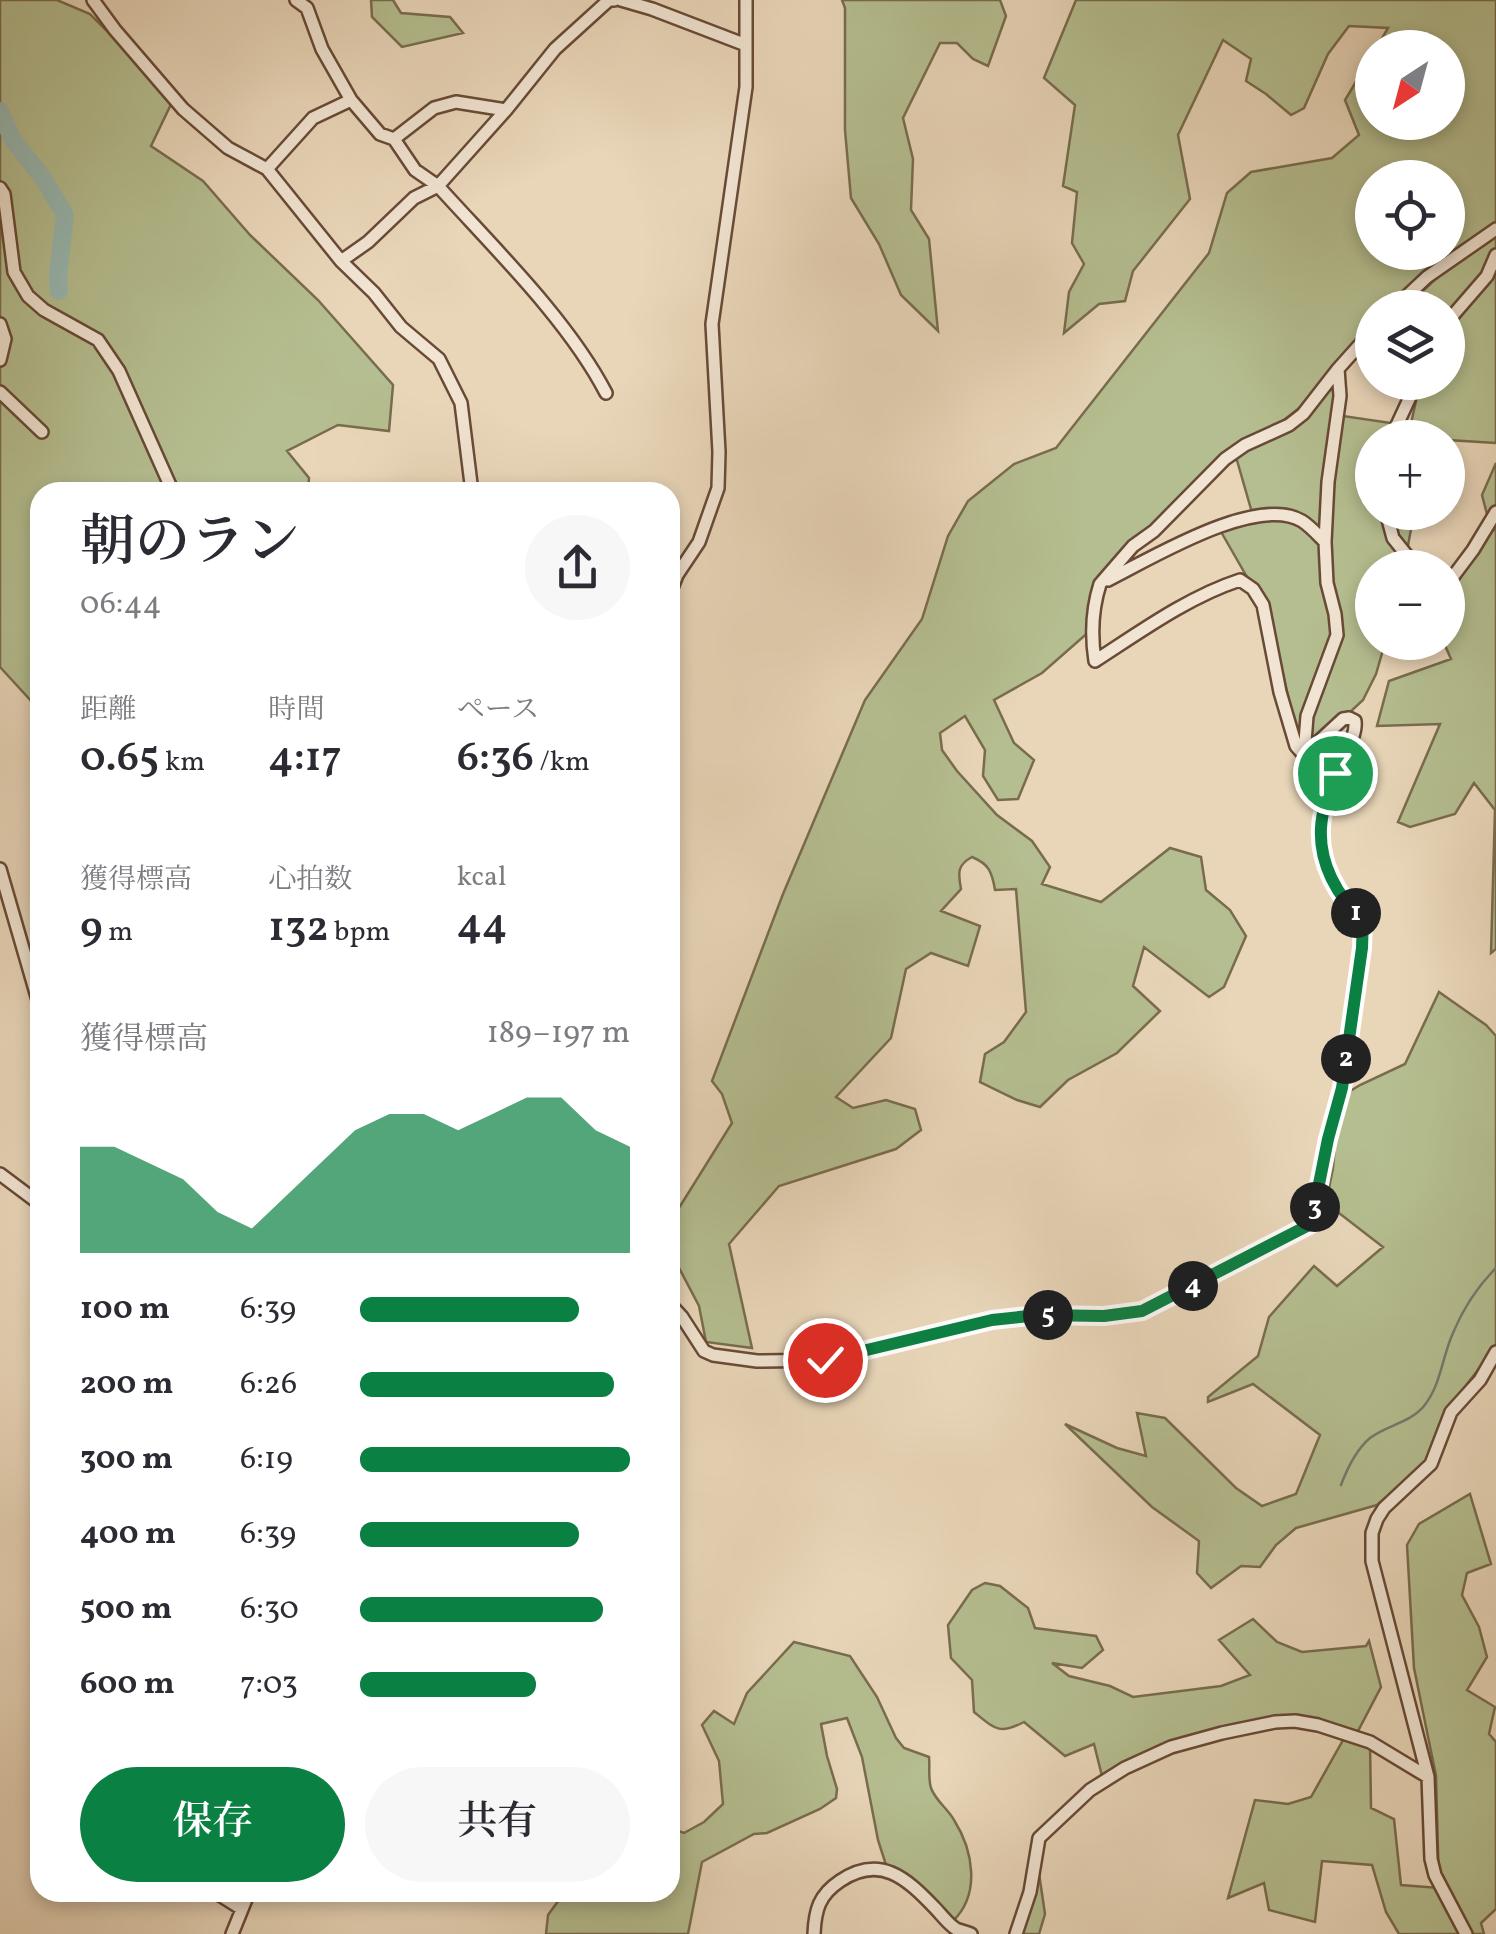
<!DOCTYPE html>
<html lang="ja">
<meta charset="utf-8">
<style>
:root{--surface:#fff;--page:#f7f7f7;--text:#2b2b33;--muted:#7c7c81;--accent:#0b8043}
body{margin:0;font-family:Vollkorn,"Noto Serif JP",serif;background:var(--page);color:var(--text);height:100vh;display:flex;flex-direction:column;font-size:38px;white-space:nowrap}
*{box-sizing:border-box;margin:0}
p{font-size:32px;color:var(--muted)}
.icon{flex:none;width:55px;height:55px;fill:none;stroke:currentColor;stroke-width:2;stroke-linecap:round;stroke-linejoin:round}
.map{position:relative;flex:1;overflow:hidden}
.details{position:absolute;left:30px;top:482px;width:650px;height:1420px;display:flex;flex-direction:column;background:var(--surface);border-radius:30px;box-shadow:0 5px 15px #0003}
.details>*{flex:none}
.needle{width:65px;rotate:216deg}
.buttons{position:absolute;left:1355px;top:30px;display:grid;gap:20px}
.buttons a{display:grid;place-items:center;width:110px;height:110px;border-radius:50%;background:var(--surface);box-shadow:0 5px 15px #0003;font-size:50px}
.pin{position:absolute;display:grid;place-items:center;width:85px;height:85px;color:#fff;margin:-42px;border:5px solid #fff;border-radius:50%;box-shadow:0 2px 10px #0007}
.km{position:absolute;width:50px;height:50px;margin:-25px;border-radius:50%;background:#222;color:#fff;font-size:28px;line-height:50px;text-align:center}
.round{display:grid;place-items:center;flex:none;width:105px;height:105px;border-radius:52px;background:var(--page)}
.headline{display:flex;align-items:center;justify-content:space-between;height:170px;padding:0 50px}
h1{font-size:55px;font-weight:600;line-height:75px}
.figures{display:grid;grid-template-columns:repeat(3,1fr);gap:15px;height:170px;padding:10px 50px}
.figures div{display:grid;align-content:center}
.figures b{font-size:42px;font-weight:600}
.figures small{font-size:28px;font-weight:400}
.figures p{font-size:28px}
.chart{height:280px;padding:20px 50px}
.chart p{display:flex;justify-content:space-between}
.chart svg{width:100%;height:180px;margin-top:10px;fill:var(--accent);opacity:.7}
.primary-button{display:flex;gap:20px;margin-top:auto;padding:20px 50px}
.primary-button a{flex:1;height:115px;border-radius:60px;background:var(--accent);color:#fff;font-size:40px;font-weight:600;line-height:115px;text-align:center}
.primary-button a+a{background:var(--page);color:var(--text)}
ul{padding:0 50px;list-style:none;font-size:32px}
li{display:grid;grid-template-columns:160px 120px 1fr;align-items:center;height:75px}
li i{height:25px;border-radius:12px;background:var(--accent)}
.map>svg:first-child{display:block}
.green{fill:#b5be90;stroke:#796c4e;stroke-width:2.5;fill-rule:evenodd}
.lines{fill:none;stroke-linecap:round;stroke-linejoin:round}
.stream{stroke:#737a70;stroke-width:2.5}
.river{stroke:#97b9b3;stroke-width:18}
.minor-casing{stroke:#684a37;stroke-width:16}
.minor{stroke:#f1e4d2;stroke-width:11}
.route-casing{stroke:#fff;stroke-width:20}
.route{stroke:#0b8043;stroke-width:12}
</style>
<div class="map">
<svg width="1496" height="1934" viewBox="0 0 1496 1934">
<rect width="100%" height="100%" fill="#e9d6b9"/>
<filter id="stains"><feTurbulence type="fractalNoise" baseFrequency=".002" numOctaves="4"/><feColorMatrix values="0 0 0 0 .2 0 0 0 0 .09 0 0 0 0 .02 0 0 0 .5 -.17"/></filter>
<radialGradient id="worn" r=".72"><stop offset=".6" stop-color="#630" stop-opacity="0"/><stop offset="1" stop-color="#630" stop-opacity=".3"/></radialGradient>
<path class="green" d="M0 0H57L90 14 174 98 151 146 203 181 250 235 318 300 393 385 389 431 338 425 287 451 309 478 308 492H40V746L33 703 0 667Z
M371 0H393L401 13 450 17 463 33 402 47 372 17Z
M842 0H1000L1006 16 988 66 973 59 957 43H940L903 118 913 159 911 210 929 239 938 331 901 295 879 244 851 198 845 130V8Z
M1076 0H1496V443L1448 440V438L1408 437 1420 383 1448 382V308L1408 307V305L1462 254 1394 307 1372 308V332L1321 391 1248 448 1296 420 1339 378 1336 415 1391 423 1390 437 1372 438V512L1414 513 1404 567 1372 568V642L1385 643 1376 674 1363 700 1304 755 1301 751 1265 598 1247 577 1220 530 1255 523 1236 457 1196 489 1108 575 1091 630 1042 673 994 700 1014 743 1034 760 1018 799 998 800 983 776 985 750 965 716 940 733 942 750 957 771 997 815 1032 841 1050 867 1042 884 1101 902 1170 848 1201 857 1206 890 1230 910 1246 936 1224 987 1209 997 1144 947 1133 986 1160 1011 1117 1053 1068 1080 1040 1107 1017 1100 980 1082 985 1054 1004 1042 1026 1012 1016 889 995 890C992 872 989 864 972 857 957 865 958 873 961 889L941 911 980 926 968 966 931 953 906 969 891 1038 836 1097 853 1108 886 1100 915 1109 921 1130 896 1149 779 1186 729 1244 752 1348 706 1342 699 1306 678 1266 672 1219 732 1123 722 1094 712 1081 783 894 865 700 922 619 948 536 968 501 1014 464 1056 448 1209 253 1227 193 1251 172 1332 158 1359 135 1345 100 1372 55V122H1448V48L1377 47 1388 28 1349 26 1328 54 1304 108 1291 115 1266 94 1246 81 1251 59 1223 40 1178 135 1190 199 1133 271 1125 301 1099 304 1064 333 1069 292 1084 264 1072 243 1077 192 1063 186 1075 105 1044 78ZM1372 178H1448V252H1372Z
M1496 463V505L1488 518 1482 495Z
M1496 527V949L1491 953 1495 810 1474 783 1455 814 1410 827 1398 822 1440 724 1377 726 1389 681 1451 659 1444 643 1448 642V583Z
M1439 992 1486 1025 1496 1036V1347L1445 1412 1427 1463 1377 1505 1296 1528 1276 1545 1260 1567 1241 1566 1211 1588 1197 1573 1199 1541 1152 1507 1065 1424 1117 1448 1146 1456 1137 1413 1165 1418 1236 1488 1262 1506 1296 1494 1320 1435 1253 1384 1208 1402V1397L1258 1356 1269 1317 1314 1266 1337 1286 1383 1247 1326 1203 1333 1168 1339 1098 1360 1085 1405 1064Z
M1470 1494 1491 1564 1467 1573 1462 1595 1479 1627 1487 1657 1467 1690 1495 1707 1489 1734 1496 1742V1909L1481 1923 1484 1934H1399L1386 1912 1372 1865 1322 1861 1315 1922 1269 1910 1264 1883 1228 1898 1255 1800 1288 1804 1311 1797 1347 1733 1370 1742 1371 1808 1394 1819 1401 1885 1439 1888 1436 1776 1414 1668 1407 1545 1419 1524Z
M985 1583 1000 1586 1028 1608 1035 1628 1096 1636 1103 1650 1082 1668 1052 1663 1069 1676 1110 1686 1133 1697 1221 1686 1250 1675 1219 1640 1253 1619 1277 1642 1302 1652 1366 1646 1369 1641 1381 1687 1358 1731C1343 1728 1327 1722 1312 1720 1240 1712 1162 1740 1103 1780L1094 1744 1065 1756 1024 1722C999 1735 995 1729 974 1712L972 1680 951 1658 948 1625 972 1590Z
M794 1642 850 1656 877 1697 896 1738 904 1748 929 1757C930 1766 928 1779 931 1788 935 1800 948 1809 954 1820 973 1850 981 1894 953 1921L886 1865 878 1840 862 1757 847 1718 821 1724 827 1756 837 1789 836 1798 820 1809 767 1833 754 1834 702 1862 688 1934H546L548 1915 564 1893 670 1892V1828L684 1833 704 1822 723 1804 719 1761 702 1725 714 1711 734 1724 747 1693Z
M1036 1853 1045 1914 1039 1934H1014Z"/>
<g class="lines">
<path class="stream" d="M1341 1485C1347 1469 1357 1449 1370 1438 1387 1425 1410 1423 1424 1406 1441 1385 1442 1357 1453 1333 1463 1309 1478 1286 1496 1268"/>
<path class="river" d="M0 111 13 140 43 178 65 215 58 274 59 291"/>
<g class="minor-casing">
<path id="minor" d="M93 0 115 30 183 109 228 148 267 169 341 261 374 293 401 327 439 359 461 403 472 492
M296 0 307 8 322 49 351 100 380 134 394 139 415 170 438 186C494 248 568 320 606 393
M621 0 652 9 746 45
M394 139 434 108 456 102 506 110
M267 169 313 118 351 100
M0 188 4 194 14 272 28 296 44 310 98 340 119 371 173 492
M341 261 368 242 414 198 438 186 506 110 555 49 609 0H614
M1394 308 1427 277 1496 229
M1448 321 1487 276 1496 255
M0 324 5 339 0 360
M0 392 42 432
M1395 438 1397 425 1417 382
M1386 512 1393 538 1417 568
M1448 579 1452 578 1473 550 1496 512
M1108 580C1152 558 1257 494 1302 521 1310 526 1318 535 1325 542
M670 593 677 575 699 542 718 488 719 452 712 324 746 87V0
M1304 755 1296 746 1280 692 1263 605 1253 589 1240 580C1188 597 1140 632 1095 661 1091 635 1092 609 1100 584L1133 546 1154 531 1225 459 1245 445 1289 425 1303 414 1338 369 1372 331
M1304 755 1307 716 1337 635 1335 614 1327 583 1325 542 1328 482 1340 396 1338 369
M0 869 40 1007
M0 1174 40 1204
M670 1304 682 1317 704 1351 713 1355 757 1361 834 1360 992 1319 1037 1315 1104 1316 1142 1311 1311 1224 1328 1139 1342 1088 1362 949 1363 919C1316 880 1313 824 1336 771 1343 755 1357 737 1355 721L1349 718 1343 719 1304 755
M215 1892 242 1909
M232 1934 249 1892
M814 1934C815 1910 819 1895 840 1881 880 1854 906 1878 934 1907 941 1914 948 1924 956 1929 961 1931 966 1932 971 1934
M1016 1934 1030 1892 1039 1838 1090 1790 1125 1768 1171 1747 1222 1733 1275 1722 1295 1721 1318 1725 1370 1742 1428 1777
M1466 1934 1435 1875 1431 1859 1428 1777 1372 1561V1533L1377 1519 1384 1508 1431 1464 1451 1412 1480 1380 1496 1352"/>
</g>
<use href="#minor" class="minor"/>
</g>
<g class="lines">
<g class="route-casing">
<path id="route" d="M825 1360 992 1320 1038 1315 1104 1316 1142 1311 1311 1224 1328 1139 1342 1088 1362 948 1363 919C1337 897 1319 863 1321 828 1322 809 1329 791 1335 773"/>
</g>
<use href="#route" class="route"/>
</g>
<rect width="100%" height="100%" filter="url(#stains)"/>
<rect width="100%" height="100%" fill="url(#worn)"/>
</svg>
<div class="buttons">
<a><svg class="needle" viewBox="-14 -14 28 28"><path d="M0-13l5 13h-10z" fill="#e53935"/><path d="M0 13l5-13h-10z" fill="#7c7c81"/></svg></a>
<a><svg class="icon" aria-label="locate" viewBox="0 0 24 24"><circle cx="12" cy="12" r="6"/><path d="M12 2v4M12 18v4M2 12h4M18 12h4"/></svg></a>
<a><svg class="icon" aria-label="layers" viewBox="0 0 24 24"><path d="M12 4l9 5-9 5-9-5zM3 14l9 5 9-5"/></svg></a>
<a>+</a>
<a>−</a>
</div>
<div class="pin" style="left:1335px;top:773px;background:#1e9e55"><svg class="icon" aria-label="arrive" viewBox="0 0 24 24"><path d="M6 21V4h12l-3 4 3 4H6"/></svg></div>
<div class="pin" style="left:825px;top:1360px;background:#d93025"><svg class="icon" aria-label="check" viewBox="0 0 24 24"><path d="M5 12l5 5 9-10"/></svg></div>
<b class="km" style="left:1356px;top:913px">1</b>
<b class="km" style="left:1346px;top:1059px">2</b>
<b class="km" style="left:1315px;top:1207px">3</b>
<b class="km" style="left:1193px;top:1286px">4</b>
<b class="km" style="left:1048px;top:1315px">5</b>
<section class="details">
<div class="headline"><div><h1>朝のラン</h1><p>06:44</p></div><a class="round"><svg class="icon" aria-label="share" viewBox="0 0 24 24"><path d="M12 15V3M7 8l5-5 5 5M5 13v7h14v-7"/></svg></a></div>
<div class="figures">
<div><p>距離</p><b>0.65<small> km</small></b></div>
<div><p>時間</p><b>4:17</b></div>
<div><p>ペース</p><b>6:36<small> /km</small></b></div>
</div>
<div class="figures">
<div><p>獲得標高</p><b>9<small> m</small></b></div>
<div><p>心拍数</p><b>132<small> bpm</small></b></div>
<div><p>kcal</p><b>44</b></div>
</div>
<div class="chart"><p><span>獲得標高</span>189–197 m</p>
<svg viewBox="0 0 160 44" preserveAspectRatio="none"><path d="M0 44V18L10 18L20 22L30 26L40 34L50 38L60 30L70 22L80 14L90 10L100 10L110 14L120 10L130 6L140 6L150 14L160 18V44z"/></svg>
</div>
<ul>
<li><b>100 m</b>6:39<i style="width:81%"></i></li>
<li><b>200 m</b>6:26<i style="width:94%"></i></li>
<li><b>300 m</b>6:19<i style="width:100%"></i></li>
<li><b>400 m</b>6:39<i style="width:81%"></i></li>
<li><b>500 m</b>6:30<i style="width:90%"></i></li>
<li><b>600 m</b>7:03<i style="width:65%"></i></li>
</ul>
<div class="primary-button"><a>保存</a><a>共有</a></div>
</section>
</div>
